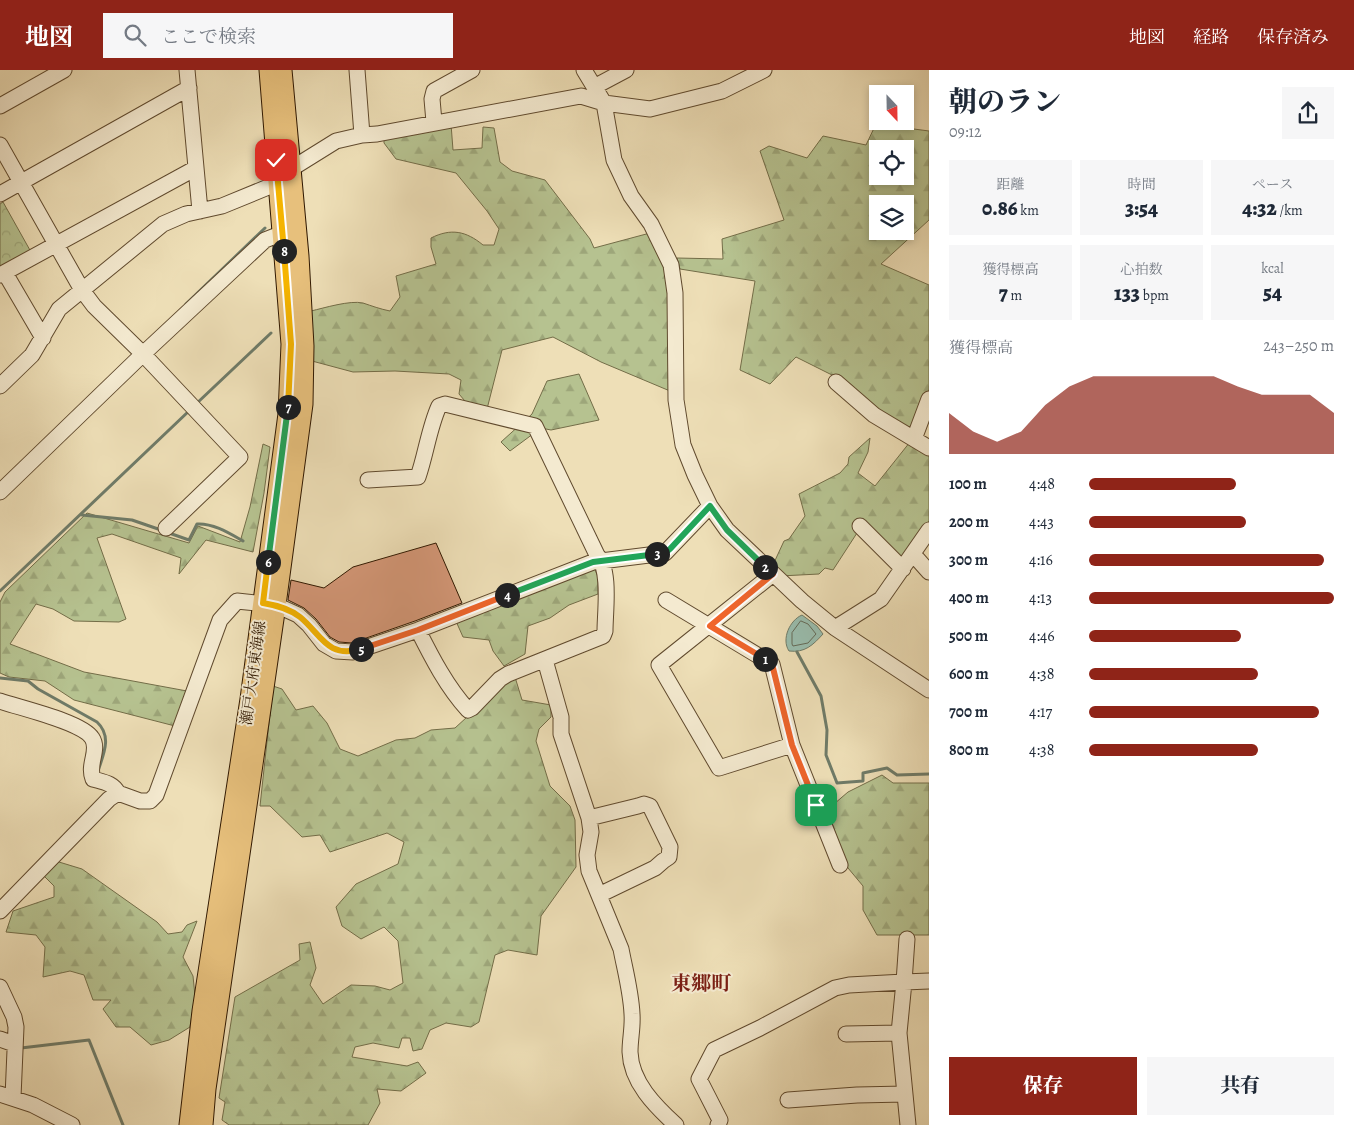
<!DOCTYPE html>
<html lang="ja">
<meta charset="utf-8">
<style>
:root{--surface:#fff;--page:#f6f6f7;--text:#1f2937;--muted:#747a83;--accent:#8f2418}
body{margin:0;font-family:Alegreya,"Noto Serif JP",serif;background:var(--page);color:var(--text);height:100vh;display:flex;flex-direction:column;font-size:19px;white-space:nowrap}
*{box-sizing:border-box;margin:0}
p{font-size:16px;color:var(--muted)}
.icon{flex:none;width:28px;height:28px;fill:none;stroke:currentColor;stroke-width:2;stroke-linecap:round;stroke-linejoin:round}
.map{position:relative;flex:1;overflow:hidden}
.panel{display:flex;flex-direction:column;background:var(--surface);width:425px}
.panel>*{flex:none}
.needle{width:32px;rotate:158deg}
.tools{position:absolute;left:869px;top:15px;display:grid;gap:10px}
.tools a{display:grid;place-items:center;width:45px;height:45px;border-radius:0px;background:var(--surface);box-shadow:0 2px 8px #0003;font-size:25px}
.pin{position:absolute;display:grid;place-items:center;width:42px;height:42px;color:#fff;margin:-21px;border-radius:10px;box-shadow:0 2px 8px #0006}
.km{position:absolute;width:25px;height:25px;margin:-12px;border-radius:50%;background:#222;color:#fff;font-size:14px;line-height:25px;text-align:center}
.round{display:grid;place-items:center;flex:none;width:52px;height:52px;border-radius:0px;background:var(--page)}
.overview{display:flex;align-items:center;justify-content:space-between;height:85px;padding:0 20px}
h1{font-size:28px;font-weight:800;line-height:38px}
.figures{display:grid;grid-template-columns:repeat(3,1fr);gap:8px;height:85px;padding:5px 20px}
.figures div{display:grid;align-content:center;border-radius:0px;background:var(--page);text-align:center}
.figures b{font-size:21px;font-weight:800}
.figures small{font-size:14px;font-weight:400}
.figures p{font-size:14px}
.chart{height:140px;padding:10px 20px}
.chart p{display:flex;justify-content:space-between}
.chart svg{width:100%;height:90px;margin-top:5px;fill:var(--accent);opacity:.7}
.button{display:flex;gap:10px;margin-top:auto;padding:10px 20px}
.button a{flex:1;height:58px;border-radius:0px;background:var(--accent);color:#fff;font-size:20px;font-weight:800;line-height:58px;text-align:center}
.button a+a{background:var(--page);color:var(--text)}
ul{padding:0 20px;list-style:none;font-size:16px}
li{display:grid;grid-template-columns:80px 60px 1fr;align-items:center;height:38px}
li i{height:12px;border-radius:6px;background:var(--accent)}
header{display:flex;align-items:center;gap:30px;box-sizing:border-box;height:70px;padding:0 25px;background:var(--accent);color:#fff}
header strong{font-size:24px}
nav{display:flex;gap:28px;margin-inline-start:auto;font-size:18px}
.search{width:350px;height:45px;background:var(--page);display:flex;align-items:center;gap:12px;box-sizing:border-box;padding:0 18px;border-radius:0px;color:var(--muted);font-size:19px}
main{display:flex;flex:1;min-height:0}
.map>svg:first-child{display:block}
.forest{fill:url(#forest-firs);stroke:#736d48;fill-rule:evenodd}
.park{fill:url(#park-crowns);stroke:#736d48}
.water{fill:#99bdae;stroke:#6f7b68}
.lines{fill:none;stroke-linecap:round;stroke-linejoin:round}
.shore{stroke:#646a57;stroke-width:1}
.stream{stroke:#6f7b68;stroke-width:3}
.building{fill:#d49777;stroke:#301800}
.minor-casing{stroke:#604a2e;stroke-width:17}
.major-casing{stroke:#301800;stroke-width:21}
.minor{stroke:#f4ead0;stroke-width:15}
.major{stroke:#e7c07c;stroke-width:19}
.split-1-casing{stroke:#fff;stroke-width:10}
.split-2-casing{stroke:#fff;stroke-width:10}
.split-3-casing{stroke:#fff;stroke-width:10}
.split-4-casing{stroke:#fff;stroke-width:10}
.split-5-casing{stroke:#fff;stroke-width:10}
.split-6-casing{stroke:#fff;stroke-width:10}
.split-7-casing{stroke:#fff;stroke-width:10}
.split-8-casing{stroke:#fff;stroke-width:10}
.split-9-casing{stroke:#fff;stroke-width:10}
.split-1{stroke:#f0652b;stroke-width:6}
.split-2{stroke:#f0652b;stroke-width:6}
.split-3{stroke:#22a559;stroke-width:6}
.split-4{stroke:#22a559;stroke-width:6}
.split-5{stroke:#f0652b;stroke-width:6}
.split-6{stroke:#f5b400;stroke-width:6}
.split-7{stroke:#22a559;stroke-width:6}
.split-8{stroke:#f5b400;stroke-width:6}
.split-9{stroke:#f5b400;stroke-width:6}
.labels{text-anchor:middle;stroke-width:4;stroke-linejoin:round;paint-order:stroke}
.street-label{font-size:15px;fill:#301800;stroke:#f4ead0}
.district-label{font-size:20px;font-weight:bold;fill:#7a1f14;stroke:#f4ead0}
</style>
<header>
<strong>地図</strong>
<div class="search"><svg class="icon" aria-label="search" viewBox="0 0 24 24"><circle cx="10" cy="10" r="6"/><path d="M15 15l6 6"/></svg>ここで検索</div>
<nav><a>地図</a><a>経路</a><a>保存済み</a></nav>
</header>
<main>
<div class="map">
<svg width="929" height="1055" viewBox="0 0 929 1055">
<defs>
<pattern id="forest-firs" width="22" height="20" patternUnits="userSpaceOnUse" patternTransform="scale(1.25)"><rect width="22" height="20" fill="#b6c290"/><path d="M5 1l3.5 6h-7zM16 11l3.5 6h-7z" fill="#9da67a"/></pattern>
<pattern id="park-crowns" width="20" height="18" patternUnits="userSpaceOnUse" patternTransform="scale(1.25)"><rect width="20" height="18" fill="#b6c290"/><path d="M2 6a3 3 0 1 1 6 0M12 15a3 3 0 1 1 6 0" fill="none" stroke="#9da67a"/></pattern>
</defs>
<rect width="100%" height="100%" fill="#eedfb7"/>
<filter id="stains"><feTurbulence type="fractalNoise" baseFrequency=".004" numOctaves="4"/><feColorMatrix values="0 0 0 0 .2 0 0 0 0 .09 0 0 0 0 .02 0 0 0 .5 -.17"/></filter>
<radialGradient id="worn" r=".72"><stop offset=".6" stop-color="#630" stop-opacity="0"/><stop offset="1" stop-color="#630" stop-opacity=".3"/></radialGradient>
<path class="forest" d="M451 54 453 80 482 78 483 57 494 58 500 92 512 101 545 110 590 169 594 178 650 163 664 188 668 218 670 321 601 292 553 267 502 280 487 339 470 337 459 324 461 310 449 304 395 301 353 302 312 291 311 241C324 238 350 230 363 233 372 236 380 239 390 241L400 227 396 206 436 194 431 177V168C451 158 466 161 483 175H494L499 159 487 141 456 103 396 89 384 73V69Z
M876 54 929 61V150L881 194 929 215V319L914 359 908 361 838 308 796 287 770 314 740 300 755 211 680 199 677 188 723 189 722 169 784 150 760 81 769 76 807 88 823 66 866 75ZM878 79H905V106H878ZM878 134H905V161H878Z
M579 304 599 350 551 360 541 358 510 381 501 372 532 344 547 311Z
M870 368 868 382 858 403 875 416 910 372 929 384V451L901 492 857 463 833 500 825 498 819 504 780 506 772 497 784 471 789 469 805 446 799 424 840 403 848 394 849 387Z
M263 374 270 377 264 423 253 482 206 470 179 504 181 488 112 464 97 468 126 549 119 552 74 551 53 539 36 534 10 574 84 602 187 621 175 656 74 630 45 611 9 607 0 603V532L5 522 87 443 189 473 198 456 240 472 250 437Z
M594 497 598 507V524L569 535 550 548 528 556 525 584 504 596 493 581 489 570 463 567 455 549Z
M515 607 522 630 551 635V647L539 659 536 671 550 716 570 736 575 750 576 797 541 846 537 885 508 880 495 885 479 952 471 957 446 953 430 960 422 979 413 981 410 968H402L399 978 373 973 355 977 352 987 407 996 418 992 426 1003 401 1021 377 1019 380 1033 368 1055H229L222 1050 225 1032 219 1028 235 927 300 890 299 874 310 872 316 898 310 915 323 934 351 915 375 916 390 920 403 913 398 871 384 857 361 869 342 856 336 837 356 814 398 794 404 772 387 763 330 782 320 765 302 767 270 736H260L273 616 282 619 296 640 313 636 327 653 340 679 358 686 396 670 415 668 431 660 455 658 503 614Z
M882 705 893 713H929V865H877L863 840V816L848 798 827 740 848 722Z
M59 792 82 799 157 852 168 864 182 862 187 855 197 851 183 887 193 906 195 926 190 957 169 970 151 975 130 957H116L103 939 111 930H93L84 905 70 901 43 907 45 877 36 865 6 862 13 841 54 827V816L44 806Z"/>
<path class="park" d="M3 132 31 182 0 199V134Z"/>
<path class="water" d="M802 545 817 556 823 564C813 575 805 583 789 581 781 569 790 550 802 545Z"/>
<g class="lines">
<path class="shore" d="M801 551 808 554 816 564 808 573 793 576 792 574V563Z"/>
<path class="stream" d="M186 234 265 158
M196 334 271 263
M82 445 132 450 161 460
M169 463 189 470 197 454C213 453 229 463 243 471
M0 521 190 340
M797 582 821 626 827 660 826 685 837 713 863 711V703L887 698 897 705 929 704
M0 608 28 611 38 619 97 652C112 666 104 683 98 701
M21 975V978L89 970 123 1055"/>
</g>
<path class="building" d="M436 473 462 533 415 551 352 573 339 572 330 567 316 549 304 538 288 530 291 510 324 518 353 497Z"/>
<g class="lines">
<g class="minor-casing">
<path id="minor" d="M187 0 200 141
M357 0 362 65
M584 0 604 33 614 90 631 126 651 154 671 195 675 223 676 330 683 375 695 405 710 436 727 460 802 531 835 558 929 620
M594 17 626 0
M0 36 64 0
M434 52 432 29 434 21 472 0
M0 75 82 220 94 236 143 284 240 387 166 458
M291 99 336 71 362 65 377 64 581 26 604 33 650 39 722 21 764 0
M0 124 189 18
M5 203 43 268
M0 205 196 98
M836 312 874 345 929 378
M0 316 32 285 59 239 163 154 186 144 222 136 278 113
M914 369 929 329
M368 410 418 407C426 384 429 358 439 336L445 334 535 356 597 485C611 500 605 541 605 561L603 566 508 604 500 609 472 638 468 640C447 617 432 588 418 560
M0 422 143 284 265 170 283 163
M860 456 903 499
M913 484 929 502
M773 504 659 595 719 698 792 675
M666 530 772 594 792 675 840 795
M835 558 881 529 929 460
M545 590 561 647V664L589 748 591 762 587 785 589 801 621 879C625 900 631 922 632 944 633 957 630 969 630 982 631 1012 655 1036 676 1055
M0 631C20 638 82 652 92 668 100 680 87 694 93 709 103 712 113 713 118 723
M589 748 638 736 644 734 650 736 670 777 669 787 663 791 655 798 599 825
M0 841 109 729 118 723 140 731H150L156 725 220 550 237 531 276 535 298 545 309 555 324 574 336 581 353 582 418 560 593 492 665 483 710 436
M907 869 904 912 929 911
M0 917 14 947 16 957 13 1027
M846 964 899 963
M0 969 14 974
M0 1024 33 1035 72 1055
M788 1030 857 1025 905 1024
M718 1055 720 1050 699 1009 714 980 760 958 835 918 849 915 904 912 899 963 908 1055"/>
</g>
<g class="major-casing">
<path id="major" d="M189 1055 202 941 250 629 288 344 291 274 269 0
M203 1055 206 1019 276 535 303 334 304 276 299 186 282 0"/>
</g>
<use href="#minor" class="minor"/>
<use href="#major" class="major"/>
</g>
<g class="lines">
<g class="split-1-casing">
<path id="split-1" d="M765 589 772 594 792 675 816 735"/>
</g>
<g class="split-2-casing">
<path id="split-2" d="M765 589 710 556 773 504 765 497"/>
</g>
<g class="split-3-casing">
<path id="split-3" d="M657 484 665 483 670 479 710 436 727 460 765 497"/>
</g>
<g class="split-4-casing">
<path id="split-4" d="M507 525 593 492 657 484"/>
</g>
<g class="split-5-casing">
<path id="split-5" d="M361 579 418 560 507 525"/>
</g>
<g class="split-6-casing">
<path id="split-6" d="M268 492 263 533C275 535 290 539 300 547 321 564 327 589 361 579"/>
</g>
<g class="split-7-casing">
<path id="split-7" d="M268 492 288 337"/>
</g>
<g class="split-8-casing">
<path id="split-8" d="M284 181 291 274 288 337"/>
</g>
<g class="split-9-casing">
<path id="split-9" d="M276 90 284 181"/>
</g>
<use href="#split-1" class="split-1"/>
<use href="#split-2" class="split-2"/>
<use href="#split-3" class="split-3"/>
<use href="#split-4" class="split-4"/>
<use href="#split-5" class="split-5"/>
<use href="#split-6" class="split-6"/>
<use href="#split-7" class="split-7"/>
<use href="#split-8" class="split-8"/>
<use href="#split-9" class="split-9"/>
</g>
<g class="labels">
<g class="street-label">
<text transform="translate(253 603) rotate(-82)" y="5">瀬戸大府東海線</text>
</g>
<g class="district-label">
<text x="701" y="920">東郷町</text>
</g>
</g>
<rect width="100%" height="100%" filter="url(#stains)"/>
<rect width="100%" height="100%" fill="url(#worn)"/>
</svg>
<div class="tools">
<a><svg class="needle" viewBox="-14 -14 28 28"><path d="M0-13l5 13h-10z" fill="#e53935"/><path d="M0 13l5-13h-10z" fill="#747a83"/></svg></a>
<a><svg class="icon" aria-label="locate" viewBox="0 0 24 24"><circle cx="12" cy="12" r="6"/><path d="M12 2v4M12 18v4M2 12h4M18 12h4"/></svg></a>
<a><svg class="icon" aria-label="layers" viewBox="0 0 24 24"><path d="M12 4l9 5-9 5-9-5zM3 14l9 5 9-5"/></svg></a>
</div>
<div class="pin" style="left:816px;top:735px;background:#1e9e55"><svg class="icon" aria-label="arrive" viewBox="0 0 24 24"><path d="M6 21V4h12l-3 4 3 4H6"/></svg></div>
<div class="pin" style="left:276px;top:90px;background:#d93025"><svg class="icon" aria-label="check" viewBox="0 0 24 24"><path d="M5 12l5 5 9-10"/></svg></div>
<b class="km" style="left:765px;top:589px">1</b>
<b class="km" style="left:765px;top:497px">2</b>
<b class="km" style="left:657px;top:484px">3</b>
<b class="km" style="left:507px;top:525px">4</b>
<b class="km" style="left:361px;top:579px">5</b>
<b class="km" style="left:268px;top:492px">6</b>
<b class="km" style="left:288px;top:337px">7</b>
<b class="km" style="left:284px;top:181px">8</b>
</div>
<section class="panel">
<div class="overview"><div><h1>朝のラン</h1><p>09:12</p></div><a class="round"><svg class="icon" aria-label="share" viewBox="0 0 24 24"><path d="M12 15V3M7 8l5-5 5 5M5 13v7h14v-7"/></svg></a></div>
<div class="figures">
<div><p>距離</p><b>0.86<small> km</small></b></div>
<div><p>時間</p><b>3:54</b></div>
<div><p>ペース</p><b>4:32<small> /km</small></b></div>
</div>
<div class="figures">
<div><p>獲得標高</p><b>7<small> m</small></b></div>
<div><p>心拍数</p><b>133<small> bpm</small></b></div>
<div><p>kcal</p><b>54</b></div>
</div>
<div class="chart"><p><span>獲得標高</span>243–250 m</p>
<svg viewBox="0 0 160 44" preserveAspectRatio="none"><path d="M0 44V24L10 33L20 38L30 33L40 20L50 11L60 6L70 6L80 6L90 6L100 6L110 6L120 11L130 15L140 15L150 15L160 24V44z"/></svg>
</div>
<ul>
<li><b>100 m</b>4:48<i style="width:60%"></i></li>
<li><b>200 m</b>4:43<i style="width:64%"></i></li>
<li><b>300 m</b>4:16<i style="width:96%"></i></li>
<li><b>400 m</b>4:13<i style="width:100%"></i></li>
<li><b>500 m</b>4:46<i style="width:62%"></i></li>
<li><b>600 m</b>4:38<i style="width:69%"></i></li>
<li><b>700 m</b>4:17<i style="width:94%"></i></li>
<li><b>800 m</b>4:38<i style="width:69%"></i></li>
</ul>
<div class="button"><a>保存</a><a>共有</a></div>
</section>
</main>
